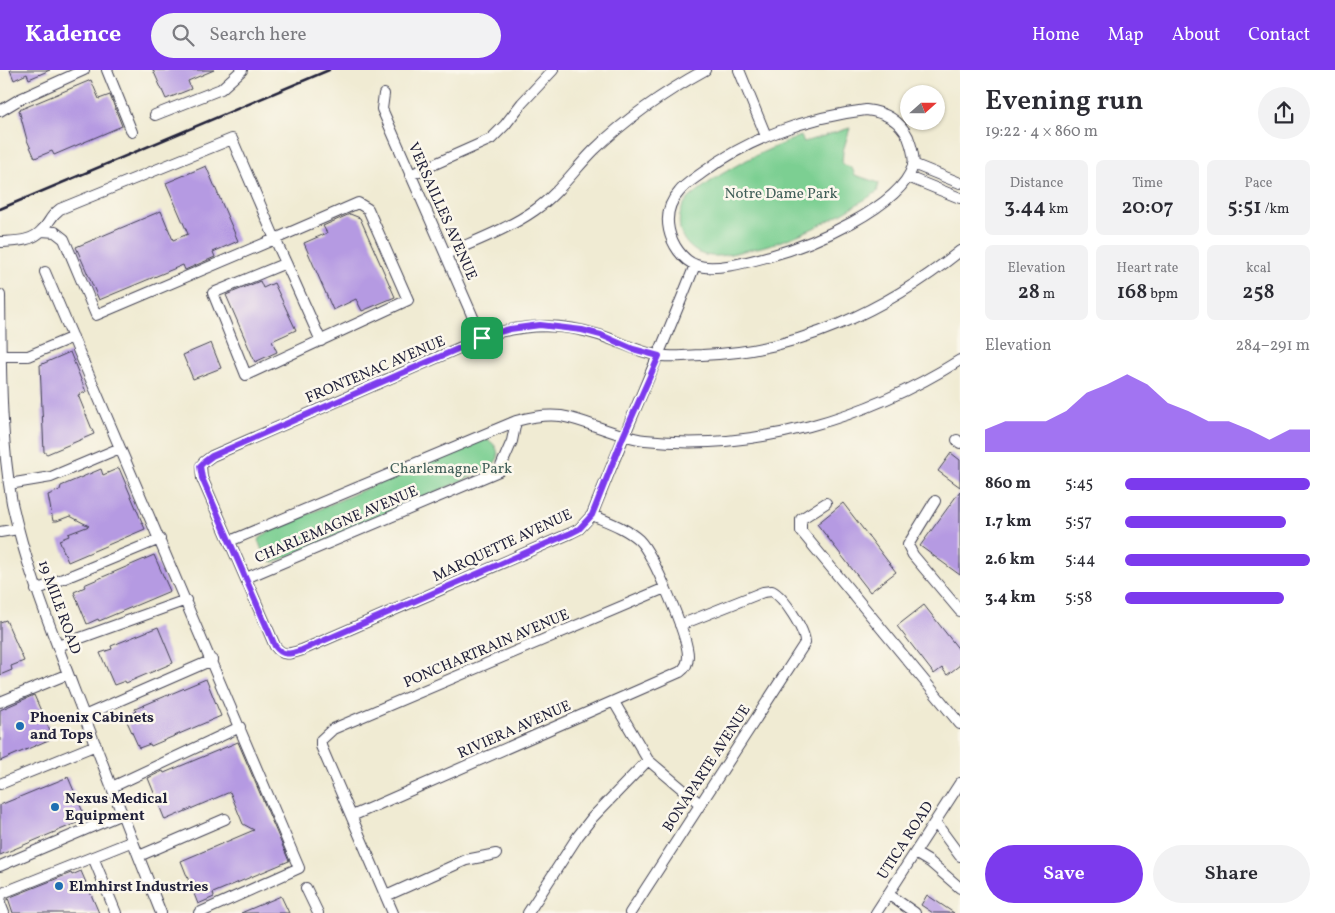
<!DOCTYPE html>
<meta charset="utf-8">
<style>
:root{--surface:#fff;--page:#f2f2f3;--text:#2b2b33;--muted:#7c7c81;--accent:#7c3aed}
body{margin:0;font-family:Vollkorn,serif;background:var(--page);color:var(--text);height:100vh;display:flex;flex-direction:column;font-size:19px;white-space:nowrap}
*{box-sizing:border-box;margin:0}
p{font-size:16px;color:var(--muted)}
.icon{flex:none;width:28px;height:28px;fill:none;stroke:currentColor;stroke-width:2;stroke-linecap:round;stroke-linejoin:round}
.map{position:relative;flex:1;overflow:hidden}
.panel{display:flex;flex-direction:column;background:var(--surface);width:375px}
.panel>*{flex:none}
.needle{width:32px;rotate:69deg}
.fabs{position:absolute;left:900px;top:15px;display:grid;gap:10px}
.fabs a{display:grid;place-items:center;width:45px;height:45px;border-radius:50%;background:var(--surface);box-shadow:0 1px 4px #0004;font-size:25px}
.pin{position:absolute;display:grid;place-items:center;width:42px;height:42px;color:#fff;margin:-21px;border-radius:10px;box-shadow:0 2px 8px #0006}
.round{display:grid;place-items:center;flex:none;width:52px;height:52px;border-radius:26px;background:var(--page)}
.headline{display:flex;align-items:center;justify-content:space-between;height:85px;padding:0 25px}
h1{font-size:28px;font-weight:600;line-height:38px}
.stats{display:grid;grid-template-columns:repeat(3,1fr);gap:8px;height:85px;padding:5px 25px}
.stats div{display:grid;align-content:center;border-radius:8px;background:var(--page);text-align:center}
.stats b{font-size:21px;font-weight:600}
.stats small{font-size:14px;font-weight:400}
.stats p{font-size:14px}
.chart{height:140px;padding:10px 25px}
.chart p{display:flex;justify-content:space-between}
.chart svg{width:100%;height:90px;margin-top:5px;fill:var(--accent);opacity:.7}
.action{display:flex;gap:10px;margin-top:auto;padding:10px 25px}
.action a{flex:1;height:58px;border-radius:30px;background:var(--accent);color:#fff;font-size:20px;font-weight:600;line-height:58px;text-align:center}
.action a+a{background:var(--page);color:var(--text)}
ul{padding:0 25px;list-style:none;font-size:16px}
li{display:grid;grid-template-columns:80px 60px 1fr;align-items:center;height:38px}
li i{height:12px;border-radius:6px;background:var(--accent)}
header{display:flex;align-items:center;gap:30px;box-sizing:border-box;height:70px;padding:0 25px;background:var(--accent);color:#fff}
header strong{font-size:24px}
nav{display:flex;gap:28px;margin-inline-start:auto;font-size:18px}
.search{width:350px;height:45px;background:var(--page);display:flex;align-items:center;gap:12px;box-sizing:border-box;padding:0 18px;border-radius:28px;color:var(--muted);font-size:19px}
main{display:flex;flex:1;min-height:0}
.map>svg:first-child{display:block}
.green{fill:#7bcf92;stroke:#4e7866}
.building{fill:#b59ae2}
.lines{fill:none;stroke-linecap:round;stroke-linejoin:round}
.minor-casing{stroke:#414052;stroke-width:12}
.minor{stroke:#fff;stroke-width:10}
.rail{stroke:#22223b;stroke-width:2.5}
.route-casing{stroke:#fff;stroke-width:10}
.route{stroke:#7c3aed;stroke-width:6}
.poi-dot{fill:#1f6fb2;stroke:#fbf7ec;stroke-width:2}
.labels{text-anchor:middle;stroke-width:5;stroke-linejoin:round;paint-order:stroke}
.park-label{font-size:15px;fill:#415f59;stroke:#fbf7ec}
.street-label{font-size:15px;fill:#22223b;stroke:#fbf7ec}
.poi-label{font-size:15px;font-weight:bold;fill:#22223b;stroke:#fbf7ec;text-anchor:start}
</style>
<header>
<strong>Kadence</strong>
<div class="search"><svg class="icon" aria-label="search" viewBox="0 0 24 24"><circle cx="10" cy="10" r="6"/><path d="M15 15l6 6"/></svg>Search here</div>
<nav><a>Home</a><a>Map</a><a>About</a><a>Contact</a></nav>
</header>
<main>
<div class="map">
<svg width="960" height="843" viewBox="0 0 960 843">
<rect width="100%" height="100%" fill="#fbf7ec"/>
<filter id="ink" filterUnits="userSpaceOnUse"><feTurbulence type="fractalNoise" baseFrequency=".02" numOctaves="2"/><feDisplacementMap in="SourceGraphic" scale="10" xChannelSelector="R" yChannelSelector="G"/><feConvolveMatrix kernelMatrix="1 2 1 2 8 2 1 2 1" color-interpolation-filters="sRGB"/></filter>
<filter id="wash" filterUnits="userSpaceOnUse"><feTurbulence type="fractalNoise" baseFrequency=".0096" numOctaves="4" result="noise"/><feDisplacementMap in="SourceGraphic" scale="20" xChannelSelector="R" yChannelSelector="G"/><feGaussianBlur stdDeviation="1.12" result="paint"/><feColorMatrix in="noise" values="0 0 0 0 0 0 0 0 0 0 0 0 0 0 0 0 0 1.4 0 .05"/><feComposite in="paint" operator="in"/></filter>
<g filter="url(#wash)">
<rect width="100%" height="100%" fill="#f0ebd3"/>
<path class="green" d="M850 58 843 81 842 94 852 98 855 105 879 113 877 122C832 150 796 171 743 181 731 184 718 188 705 185 695 183 684 173 681 163 678 153 679 143 684 134 687 129 693 125 698 121 729 96 764 81 801 66L804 72Z
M481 368C493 371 498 376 498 388L491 398 275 492C264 492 262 479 258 470L268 462Z"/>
<g id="blocks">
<path class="building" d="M10 0H50L29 9 27 4 14 10Z
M153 0H214L188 11 191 19 166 29Z
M91 10 99 29 110 25 122 56 54 85 52 81 35 88 27 70 19 40Z
M206 96 238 171 213 182 215 187 185 200 183 195 99 230 76 177 161 141 173 170 188 164 166 113Z
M350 144 360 148 395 227 362 241 356 229 333 240 304 173 327 163 323 156Z
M260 211 263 218 274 213 296 260 272 271 277 282 255 292 226 225Z
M211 273 221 298 193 309 183 285Z
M70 282 86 322 78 325 94 364 47 384 44 382 40 295Z
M951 383 960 390V417L938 401Z
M119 398 145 459 68 492 59 470 69 466 68 464 89 456 70 446 57 451H53L48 425 60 420 61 416 101 399 103 405Z
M960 421V505L920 476Z
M843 433 896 502 870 522 817 454Z
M154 485 170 521 99 551 98 549 87 554 74 522 85 517 84 515Z
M924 535 960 581V595L947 605 942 598 934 604 897 556Z
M6 550 24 591 11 596 12 600 0 605V552Z
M158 557 173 593 126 613 125 611 114 615 100 583 112 579 111 576Z
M206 609 221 646 151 676 150 674 139 678 125 647 136 642 135 639Z
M34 625 53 668 0 691V640Z
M238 672 289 791 213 823 214 827 198 834 181 791 254 760 243 754 230 722 165 750 148 708 163 701 164 703Z
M68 707 86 749 0 785V735Z
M81 801 99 843H13L8 828 71 803 72 805Z
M927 825 954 843H933L921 835Z
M281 826 289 843H241Z"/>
</g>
</g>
<g filter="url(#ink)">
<use href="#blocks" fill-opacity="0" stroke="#414052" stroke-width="1"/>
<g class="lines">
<g class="minor-casing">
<path id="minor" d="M107 0 132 62
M739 0 766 66
M384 24 382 39 482 268
M866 40C884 42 899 49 908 67 911 75 915 88 913 96 900 138 810 175 770 186 751 191 715 202 696 195 682 190 672 174 669 160 666 146 669 133 679 122 685 114 694 109 702 103 749 68 808 47 866 40Z
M0 41 20 29 84 0
M155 45 221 19 242 0
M913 94 960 113
M410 105 491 69 505 55 522 33 553 0
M908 107 960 128
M358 133 368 139 408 230 246 305 213 223 286 193 275 169Z
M0 172C14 171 32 172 42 160 51 152 48 148 60 139L232 69 275 169 96 245 64 169 55 162 42 161
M446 184C475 171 508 159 535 140 558 124 574 100 594 80 627 48 665 22 705 0
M286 193 321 271
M695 195C662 279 625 361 592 445L579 459 571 463 302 580C290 584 283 587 275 576L202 408 201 396 204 392 212 386 491 264C530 254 561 253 599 265 619 271 636 281 656 285 670 288 687 285 702 285 798 282 886 240 960 181
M45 202 299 798 199 843
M0 225C1 294 0 365 12 433 26 497 50 556 73 617 102 692 131 768 161 843
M1 286H28L73 267
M957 370 960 373
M9 414 51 407 120 378
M935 431 908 475 913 485 960 541
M826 433 801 449V461L960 654
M0 462 18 459
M230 471 516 351C530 347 545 344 561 346 589 351 614 366 645 370 754 382 868 348 960 290
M246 508 499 401 512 371 516 351
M36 520 160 469
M58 576 186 530
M0 632 68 604
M614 632 648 690 700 734
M84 646 212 590
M0 714 96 675
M112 717 240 657
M352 746 680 602C686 598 688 593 688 586 688 566 653 484 639 470 626 458 608 452 592 445
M935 752 960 786
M915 783 930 792 960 818
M139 786 225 749
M93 787 116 843
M0 796 122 744
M306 818 318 843
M888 824 915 843
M386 826 466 790 496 784
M0 832 1 825 5 822 133 771
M0 833 4 843
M393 843 321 676V670L333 659 665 518
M528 843 578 766 592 748 648 690
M630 843 805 573C805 560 784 527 772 521L763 522 680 555
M876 843 960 713"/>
</g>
<use href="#minor" class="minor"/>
<path class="rail" d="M0 139 329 0"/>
</g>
</g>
<g class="lines" filter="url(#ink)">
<g class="route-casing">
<path id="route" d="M540 255 582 260 601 265 633 279 659 286 623 367 592 445 579 459 571 463 302 580C290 584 283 587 275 576L202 408 200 396 204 392 212 386 492 264 510 259Z"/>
</g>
<use href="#route" class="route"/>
</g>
<g class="poi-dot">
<circle cx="20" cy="656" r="5"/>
<circle cx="55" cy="737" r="5"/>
<circle cx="59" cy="816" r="5"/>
</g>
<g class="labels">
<g class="park-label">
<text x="781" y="128">Notre Dame Park</text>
<text x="451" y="403">Charlemagne Park</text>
</g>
<g class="street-label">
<text transform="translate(443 141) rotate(66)" y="5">VERSAILLES AVENUE</text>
<text transform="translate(375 299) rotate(-23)" y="5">FRONTENAC AVENUE</text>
<text transform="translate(336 454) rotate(-23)" y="5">CHARLEMAGNE AVENUE</text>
<text transform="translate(502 475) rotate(-25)" y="5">MARQUETTE AVENUE</text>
<text transform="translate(60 537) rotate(70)" y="5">19 MILE ROAD</text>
<text transform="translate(486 578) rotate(-23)" y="5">PONCHARTRAIN AVENUE</text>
<text transform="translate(514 659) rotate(-24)" y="5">RIVIERA AVENUE</text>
<text transform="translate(706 698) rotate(-57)" y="5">BONAPARTE AVENUE</text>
<text transform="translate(905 770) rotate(-57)" y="5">UTICA ROAD</text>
</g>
<g class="poi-label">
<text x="30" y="652">Phoenix Cabinets<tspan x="30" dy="17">and Tops</tspan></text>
<text x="65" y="733">Nexus Medical<tspan x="65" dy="17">Equipment</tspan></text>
<text x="69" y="821">Elmhirst Industries</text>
</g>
</g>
</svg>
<div class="fabs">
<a><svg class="needle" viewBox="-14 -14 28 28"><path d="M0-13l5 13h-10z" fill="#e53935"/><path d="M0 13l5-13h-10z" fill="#7c7c81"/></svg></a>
</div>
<div class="pin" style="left:482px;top:268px;background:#1e9e55"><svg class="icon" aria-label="arrive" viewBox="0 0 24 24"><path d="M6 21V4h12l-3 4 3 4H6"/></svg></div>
</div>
<section class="panel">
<div class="headline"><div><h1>Evening run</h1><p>19:22 · 4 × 860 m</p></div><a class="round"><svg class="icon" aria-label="share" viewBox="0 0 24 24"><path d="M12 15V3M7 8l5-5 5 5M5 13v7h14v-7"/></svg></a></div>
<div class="stats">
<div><p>Distance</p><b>3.44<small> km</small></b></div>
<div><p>Time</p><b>20:07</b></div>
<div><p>Pace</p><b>5:51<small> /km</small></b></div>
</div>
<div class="stats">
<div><p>Elevation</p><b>28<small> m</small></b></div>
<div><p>Heart rate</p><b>168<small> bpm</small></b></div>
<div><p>kcal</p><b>258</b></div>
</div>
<div class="chart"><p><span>Elevation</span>284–291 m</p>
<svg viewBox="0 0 160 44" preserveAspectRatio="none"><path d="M0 44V33L10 29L20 29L30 29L40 24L50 15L60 11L70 6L80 11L90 20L100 24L110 29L120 29L130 33L140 38L150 33L160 33V44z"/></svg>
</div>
<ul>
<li><b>860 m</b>5:45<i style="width:100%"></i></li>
<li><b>1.7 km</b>5:57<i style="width:87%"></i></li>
<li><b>2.6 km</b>5:44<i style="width:100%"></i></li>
<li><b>3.4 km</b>5:58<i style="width:86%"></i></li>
</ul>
<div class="action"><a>Save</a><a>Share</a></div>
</section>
</main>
